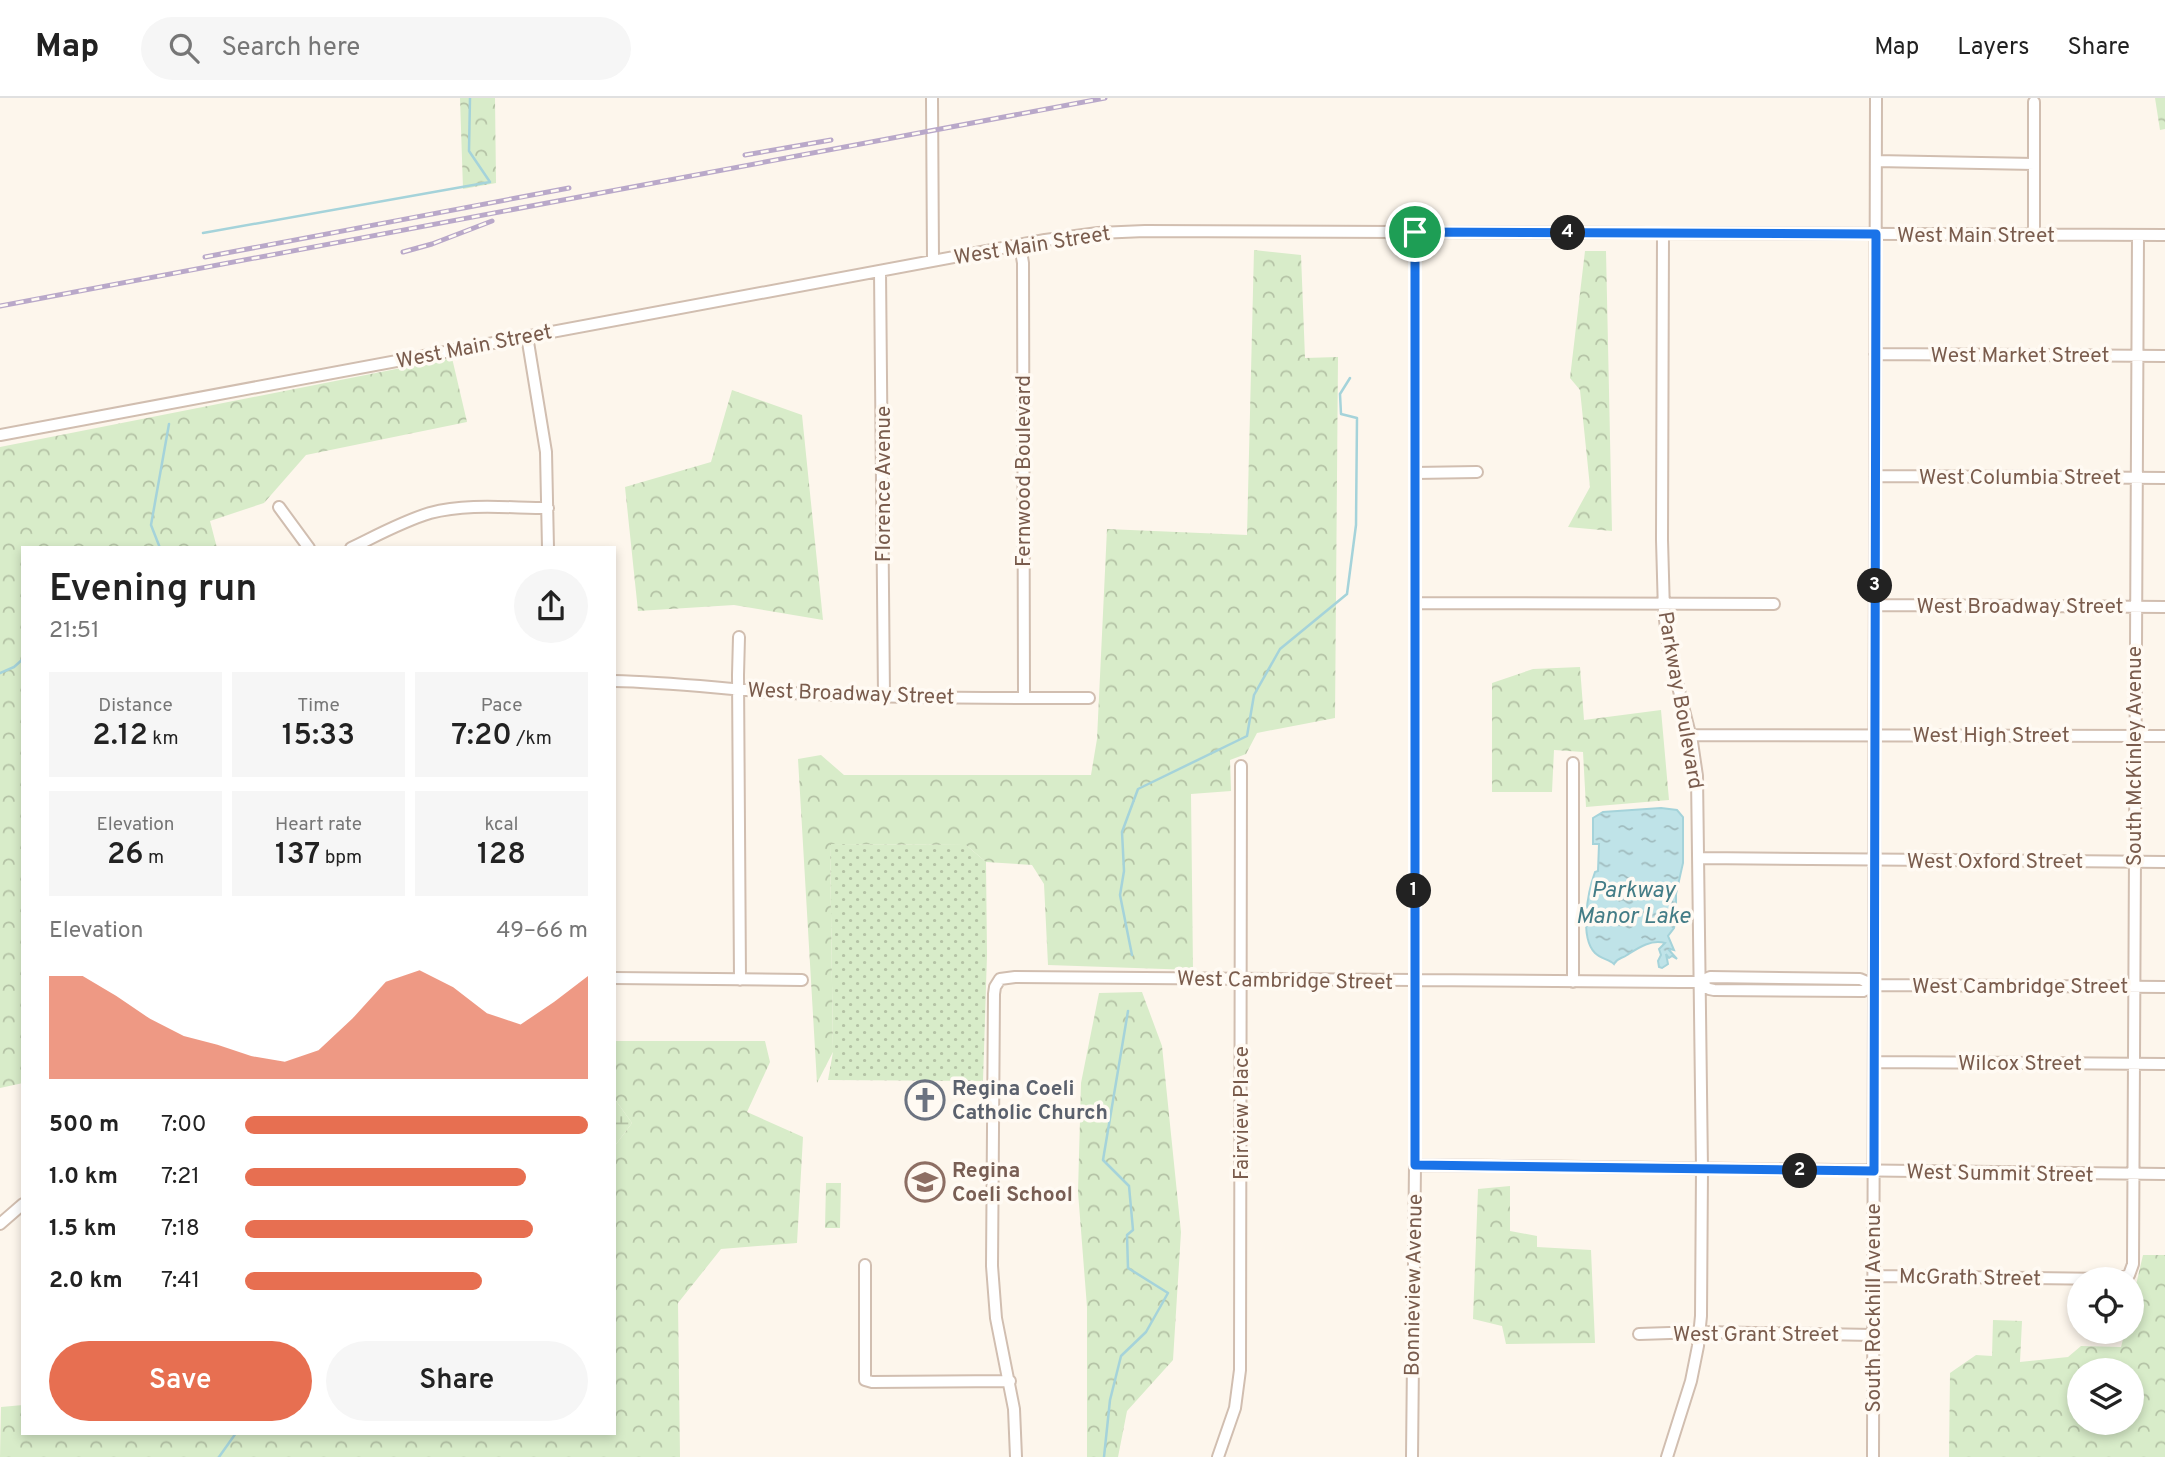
<!DOCTYPE html>
<meta charset="utf-8">
<style>
:root{--surface:#fff;--page:#f6f6f6;--text:#222;--muted:#767676;--line:#e0e0e0;--accent:#e76f51}
body{margin:0;font-family:Overpass,sans-serif;background:var(--page);color:var(--text);height:100vh;display:flex;flex-direction:column;font-size:26px;white-space:nowrap}
*{box-sizing:border-box;margin:0}
p{font-size:23px;color:var(--muted)}
.icon{flex:none;width:38px;height:38px;fill:none;stroke:currentColor;stroke-width:2;stroke-linecap:round;stroke-linejoin:round}
.map{position:relative;flex:1;overflow:hidden}
.panel{position:absolute;left:21px;top:448px;width:595px;height:889px;display:flex;flex-direction:column;background:var(--surface);border-radius:0px;box-shadow:0 4px 10px #0003}
.panel>*{flex:none}
.controls{position:absolute;left:2067px;top:1169px;display:grid;gap:14px}
.controls a{display:grid;place-items:center;width:77px;height:77px;border-radius:50%;background:var(--surface);box-shadow:0 4px 10px #0003;font-size:35px}
.pin{position:absolute;display:grid;place-items:center;width:60px;height:60px;color:#fff;margin:-30px;border:4px solid #fff;border-radius:50%;box-shadow:0 2px 7px #0007}
.km{position:absolute;width:35px;height:35px;margin:-18px;border-radius:50%;background:#222;color:#fff;font-size:19px;line-height:35px;text-align:center}
.round{display:grid;place-items:center;flex:none;width:74px;height:74px;border-radius:37px;background:var(--page)}
.head{display:flex;align-items:center;justify-content:space-between;height:119px;padding:0 28px}
h1{font-size:38px;font-weight:600;line-height:52px}
.stats{display:grid;grid-template-columns:repeat(3,1fr);gap:10px;height:119px;padding:7px 28px}
.stats div{display:grid;align-content:center;border-radius:0px;background:var(--page);text-align:center}
.stats b{font-size:30px;font-weight:600}
.stats small{font-size:19px;font-weight:400}
.stats p{font-size:19px}
.chart{height:196px;padding:14px 28px}
.chart p{display:flex;justify-content:space-between}
.chart svg{width:100%;height:126px;margin-top:7px;fill:var(--accent);opacity:.7}
.action{display:flex;gap:14px;margin-top:auto;padding:14px 28px}
.action a{flex:1;height:80px;border-radius:42px;background:var(--accent);color:#fff;font-size:28px;font-weight:600;line-height:80px;text-align:center}
.action a+a{background:var(--page);color:var(--text)}
ul{padding:0 28px;list-style:none;font-size:23px}
li{display:grid;grid-template-columns:112px 84px 1fr;align-items:center;height:52px}
li i{height:18px;border-radius:9px;background:var(--accent)}
header{display:flex;align-items:center;gap:42px;box-sizing:border-box;height:98px;padding:0 35px;background:var(--surface);border-bottom:2px solid var(--line)}
header strong{font-size:33px}
nav{display:flex;gap:38px;margin-inline-start:auto;font-size:24px}
.search{width:490px;height:63px;background:var(--page);display:flex;align-items:center;gap:18px;box-sizing:border-box;padding:0 24px;border-radius:38px;color:var(--muted);font-size:26px}
.map>svg:first-child{display:block}
.grass{fill:url(#grass-dots)}
.forest{fill:url(#forest-crowns);fill-rule:evenodd}
.wetland{fill:url(#wetland-marsh)}
.water{fill:url(#water-ripples);stroke:#a5d3da;stroke-width:2}
.lines{fill:none;stroke-linecap:round;stroke-linejoin:round}
.stream{stroke:#a5d3da;stroke-width:2.5}
.minor-casing{stroke:#d1beb0;stroke-width:14}
.minor{stroke:#fff;stroke-width:10}
.rail-casing{stroke:#b9a8c9;stroke-width:5}
.rail{stroke:#fffaf3;stroke-width:2.5;stroke-dasharray:8;stroke-linecap:butt}
.route-casing{stroke:#fff;stroke-width:14}
.route{stroke:#1a73e8;stroke-width:9}
.labels{text-anchor:middle;stroke-width:7;stroke-linejoin:round;paint-order:stroke}
.street-label{font-size:21px;fill:#7a5c4d;stroke:#fffaf3}
.worship-label{font-size:21px;font-weight:bold;fill:#5b616d;stroke:#fffaf3;text-anchor:start}
.education-label{font-size:21px;font-weight:bold;fill:#785e54;stroke:#fffaf3;text-anchor:start}
.water-label{font-size:23px;font-style:italic;fill:#437c86;stroke:#fffaf3}
</style>
<header>
<strong>Map</strong>
<div class="search"><svg class="icon" aria-label="search" viewBox="0 0 24 24"><circle cx="10" cy="10" r="6"/><path d="M15 15l6 6"/></svg>Search here</div>
<nav><a>Map</a><a>Layers</a><a>Share</a></nav>
</header>
<div class="map">
<svg width="2165" height="1359" viewBox="0 0 2165 1359">
<defs>
<pattern id="grass-dots" width="8" height="8" patternUnits="userSpaceOnUse" patternTransform="scale(1.75)"><rect width="8" height="8" fill="#d8ecc9"/><path d="M2 2h.1M6 6h.1" fill="none" stroke="#b4c2a5" stroke-width="1.8" stroke-linecap="round"/></pattern>
<pattern id="forest-crowns" width="20" height="18" patternUnits="userSpaceOnUse" patternTransform="scale(1.75)"><rect width="20" height="18" fill="#d8ecc9"/><path d="M2 6a3 3 0 1 1 6 0M12 15a3 3 0 1 1 6 0" fill="none" stroke="#b4c2a5"/></pattern>
<pattern id="wetland-marsh" width="20" height="14" patternUnits="userSpaceOnUse" patternTransform="scale(1.75)"><rect width="20" height="14" fill="#d8ecc9"/><path d="M1 5h8M5 5V1M11 12h8M15 12V8" fill="none" stroke="#b4c2a5"/></pattern>
<pattern id="water-ripples" width="26" height="14" patternUnits="userSpaceOnUse" patternTransform="scale(1.75)"><rect width="26" height="14" fill="#bfe3e8"/><path d="M2 4q2-2 4 0t4 0M15 11q2-2 4 0t4 0" fill="none" stroke="#a0bbbe"/></pattern>
</defs>
<rect width="100%" height="100%" fill="#fdf6ec"/>
<path class="grass" d="M830 746 966 747 986 764 987 857 983 983 828 982 833 954Z"/>
<path class="forest" d="M460 0H495L496 85 463 91Z
M2155 0H2165V31L2160 32Z
M1254 152 1301 157 1305 260 1338 259 1335 620 1257 635 1246 656 1230 662 1231 693 1191 696 1193 872 1048 867 1044 786 1032 767 986 764 966 747 830 746 833 954 817 985 798 661 821 657 844 677H1091L1097 641 1107 431 1247 437Z
M1585 153H1606L1612 433 1568 429 1590 389 1580 292 1570 280Z
M452 260 467 324 306 357 264 405 210 423 217 450H23V985L0 990V349Z
M732 292 802 317 823 522 734 507 638 513 625 389 711 364Z
M1580 569 1584 622 1661 612 1669 702 1586 709 1583 654 1554 652 1552 694H1492V585L1533 571Z
M1142 894 1162 948 1181 1134 1173 1262 1127 1313 1118 1359H1087V1209L1078 1094 1081 985 1099 895Z
M614 943H765L770 964 747 1014 803 1039 797 1145 721 1151 678 1205 680 1359H0L1 1309 23 1307V1335H614V1049L632 1025 614 1000Z
M826 1085H841L840 1130H825Z
M1510 1088V1133L1537 1138V1149L1591 1152 1595 1245 1506 1246 1502 1228 1473 1221 1478 1091Z
M2143 1157H2165V1359H1949L1950 1275 1976 1257 1992 1258 1993 1222 2022 1223 2020 1264 2068 1259 2081 1248 2121 1249 2125 1234H2132V1204ZM2079 1272H2132V1325H2079Z"/>
<path class="wetland" d="M614 1000 632 1025 614 1049Z"/>
<path class="water" d="M1661 710 1677 712 1683 719V765L1676 796V819L1674 830 1668 838 1674 852 1670 851 1669 852 1677 861 1672 858 1669 860 1666 856 1668 866 1662 870 1659 869 1658 863 1661 857 1659 851 1665 845C1651 841 1638 850 1627 857 1622 861 1618 859 1614 866 1609 861 1601 861 1595 855 1579 839 1588 793 1595 774L1598 773 1599 746H1593V720L1603 714Z"/>
<g class="lines">
<path class="stream" d="M203 135 490 84 469 53 470 0
M160 450 151 427 169 326
M0 575 14 569 23 561
M1132 857 1120 797 1124 773 1122 734 1138 691 1247 638 1254 597 1280 551 1347 496 1356 427 1357 320 1341 316 1340 296 1350 280
M219 1359 236 1335
M1104 1359 1110 1302 1121 1258 1146 1234 1168 1195 1128 1170 1127 1137 1133 1132 1129 1088 1103 1062 1128 913"/>
<g class="minor-casing">
<path id="minor" d="M932 0 933 163
M1876 63 2034 66
M1663 135 1662 442 1664 514 1669 553 1692 644 1697 678 1702 1071 1701 1218 1698 1248 1691 1283 1667 1359
M2034 137V4
M1020 147 1023 165 1024 600
M880 173 884 598
M527 238 546 354 548 450
M1875 256 2165 258
M0 337 1045 142 1098 135 1145 133 2165 137
M1415 375 1477 374
M1875 378 2165 380
M279 409 309 450
M351 450C376 438 403 423 430 415 468 405 509 410 548 410
M1415 505 1774 506
M1875 507 2165 509
M739 539 738 577 740 882
M614 583C673 584 731 592 790 595 889 600 990 600 1089 600
M1691 637 2165 638
M1573 665V884
M1700 760 2165 764
M614 880 802 882
M1699 884 1709 891 1714 892 1863 893 1874 887
M1874 964 2165 966
M1415 1067 2165 1076
M0 1126 23 1106
M865 1167V1282L872 1284 1010 1283
M1874 1178 2109 1181
M2115 1181 2129 1177 2133 1166 2138 137
M1639 1236 1701 1234 1873 1237
M1016 1359 1014 1311 996 1220 992 1168 994 896 995 889 1000 881 1015 879 1681 884H1699L1710 879 1860 881 1874 887 2165 889
M1218 1359 1235 1310 1240 1272 1241 668
M1412 1359 1415 1067V134
M1873 1359 1876 0"/>
</g>
<use href="#minor" class="minor"/>
<g class="rail-casing">
<path id="rail" d="M745 57 831 42
M403 154 432 146 492 123
M205 159 569 90
M0 208 1105 0"/>
</g>
<use href="#rail" class="rail"/>
</g>
<g class="lines">
<g class="route-casing">
<path id="route" d="M1415 134 1876 136 1874 1073 1415 1067Z"/>
</g>
<use href="#route" class="route"/>
</g>
<defs>
<g id="church-ring" transform="scale(2.0125)"><circle r="9.5" fill="#fffaf3" stroke="#6b7280" stroke-width="1.5"/><path d="M-1.2-6h2.4v3.5h3.3v2.4h-3.3V6h-2.4V-.1h-3.3v-2.4h3.3Z" fill="#6b7280"/></g>
<g id="school-ring" transform="scale(2.0125)"><circle r="9.5" fill="#fffaf3" stroke="#8d6e63" stroke-width="1.5"/><path d="M0-5L7-2L0 1L-7-2ZM-4 1L0 2.5L4 1V4Q0 6-4 4Z" fill="#8d6e63"/></g>
</defs>
<g fill-rule="evenodd">
<use href="#church-ring" x="925" y="1002"/>
<use href="#school-ring" x="925" y="1084"/>
</g>
<g class="labels">
<g class="street-label">
<text x="1976" y="144">West Main Street</text>
<text transform="translate(1032 147) rotate(-9)" y="7">West Main Street</text>
<text transform="translate(474 248) rotate(-11)" y="7">West Main Street</text>
<text x="2020" y="264">West Market Street</text>
<text transform="translate(1023 373) rotate(-90)" y="7">Fernwood Boulevard</text>
<text x="2020" y="386">West Columbia Street</text>
<text transform="translate(883 386) rotate(-90)" y="7">Florence Avenue</text>
<text x="2020" y="515">West Broadway Street</text>
<text transform="translate(851 595) rotate(2)" y="7">West Broadway Street</text>
<text transform="translate(1681 602) rotate(80)" y="7">Parkway Boulevard</text>
<text x="1991" y="644">West High Street</text>
<text transform="translate(2134 658) rotate(-90)" y="7">South McKinley Avenue</text>
<text x="1995" y="770">West Oxford Street</text>
<text transform="translate(1285 882) rotate(1)" y="7">West Cambridge Street</text>
<text x="2020" y="895">West Cambridge Street</text>
<text x="2020" y="972">Wilcox Street</text>
<text transform="translate(1241 1015) rotate(-90)" y="7">Fairview Place</text>
<text transform="translate(2000 1075) rotate(1)" y="7">West Summit Street</text>
<text transform="translate(1970 1179) rotate(1)" y="7">McGrath Street</text>
<text transform="translate(1413 1187) rotate(-89)" y="7">Bonnieview Avenue</text>
<text transform="translate(1873 1210) rotate(-90)" y="7">South Rockhill Avenue</text>
<text x="1756" y="1243">West Grant Street</text>
</g>
<g class="worship-label">
<text x="952" y="997">Regina Coeli<tspan x="952" dy="24">Catholic Church</tspan></text>
</g>
<g class="education-label">
<text x="952" y="1079">Regina<tspan x="952" dy="24">Coeli School</tspan></text>
</g>
<g class="water-label">
<text x="1633" y="799">Parkway<tspan x="1633" dy="26">Manor Lake</tspan></text>
</g>
</g>
</svg>
<div class="controls">
<a><svg class="icon" aria-label="locate" viewBox="0 0 24 24"><circle cx="12" cy="12" r="6"/><path d="M12 2v4M12 18v4M2 12h4M18 12h4"/></svg></a>
<a><svg class="icon" aria-label="layers" viewBox="0 0 24 24"><path d="M12 4l9 5-9 5-9-5zM3 14l9 5 9-5"/></svg></a>
</div>
<div class="pin" style="left:1415px;top:134px;background:#1e9e55"><svg class="icon" aria-label="arrive" viewBox="0 0 24 24"><path d="M6 21V4h12l-3 4 3 4H6"/></svg></div>
<b class="km" style="left:1414px;top:793px">1</b>
<b class="km" style="left:1800px;top:1073px">2</b>
<b class="km" style="left:1875px;top:488px">3</b>
<b class="km" style="left:1568px;top:135px">4</b>
<section class="panel">
<div class="head"><div><h1>Evening run</h1><p>21:51</p></div><a class="round"><svg class="icon" aria-label="share" viewBox="0 0 24 24"><path d="M12 15V3M7 8l5-5 5 5M5 13v7h14v-7"/></svg></a></div>
<div class="stats">
<div><p>Distance</p><b>2.12<small> km</small></b></div>
<div><p>Time</p><b>15:33</b></div>
<div><p>Pace</p><b>7:20<small> /km</small></b></div>
</div>
<div class="stats">
<div><p>Elevation</p><b>26<small> m</small></b></div>
<div><p>Heart rate</p><b>137<small> bpm</small></b></div>
<div><p>kcal</p><b>128</b></div>
</div>
<div class="chart"><p><span>Elevation</span>49–66 m</p>
<svg viewBox="0 0 160 44" preserveAspectRatio="none"><path d="M0 44V8L10 8L20 15L30 23L40 29L50 32L60 36L70 38L80 34L90 23L100 10L110 6L120 12L130 21L140 25L150 17L160 8V44z"/></svg>
</div>
<ul>
<li><b>500 m</b>7:00<i style="width:100%"></i></li>
<li><b>1.0 km</b>7:21<i style="width:82%"></i></li>
<li><b>1.5 km</b>7:18<i style="width:84%"></i></li>
<li><b>2.0 km</b>7:41<i style="width:69%"></i></li>
</ul>
<div class="action"><a>Save</a><a>Share</a></div>
</section>
</div>
